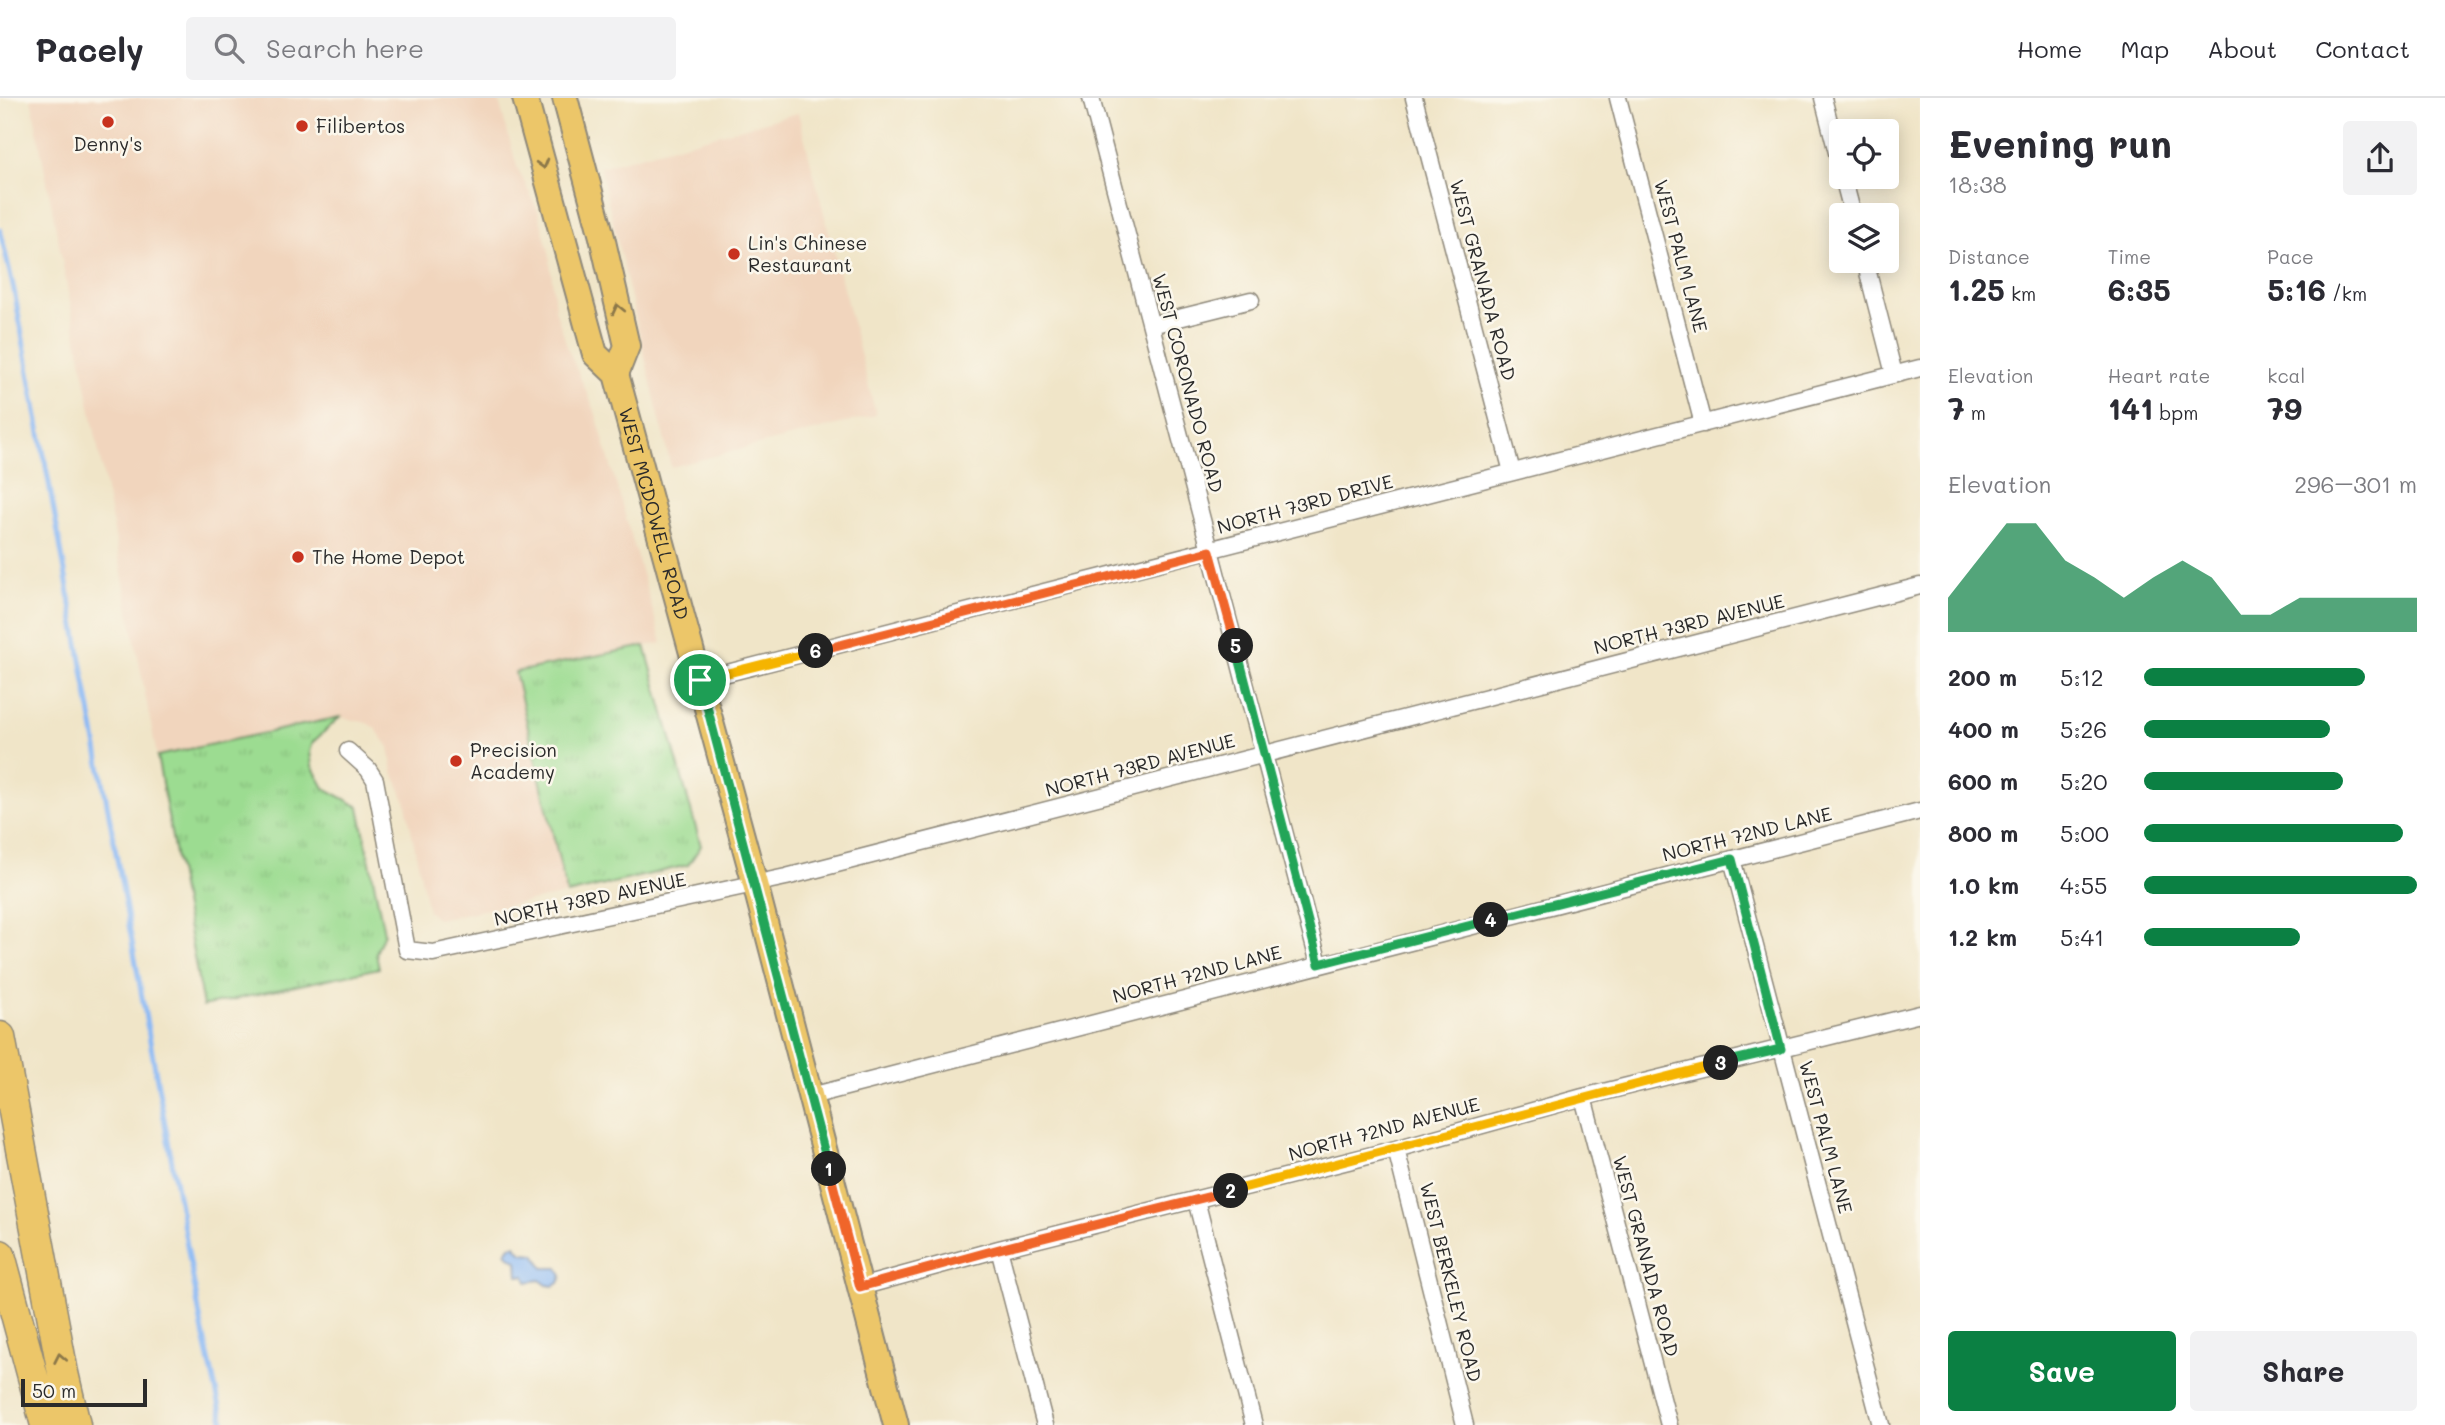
<!DOCTYPE html>
<meta charset="utf-8">
<style>
:root{--surface:#fff;--page:#f2f2f3;--text:#2b2b33;--muted:#7c7c81;--line:#e1e1e2;--accent:#0b8043}
body{margin:0;font-family:Mali,sans-serif;background:var(--page);color:var(--text);height:100vh;display:flex;flex-direction:column;font-size:26px;white-space:nowrap}
*{box-sizing:border-box;margin:0}
p{font-size:23px;color:var(--muted)}
.icon{flex:none;width:38px;height:38px;fill:none;stroke:currentColor;stroke-width:2;stroke-linecap:round;stroke-linejoin:round}
.map{position:relative;flex:1;overflow:hidden}
.side{display:flex;flex-direction:column;background:var(--surface);width:525px}
.side>*{flex:none}
.buttons{position:absolute;left:1829px;top:21px;display:grid;gap:14px}
.buttons a{display:grid;place-items:center;width:70px;height:70px;border-radius:7px;background:var(--surface);box-shadow:0 4px 18px #0003;font-size:35px}
.scale{position:absolute;left:21px;bottom:18px;width:126px;box-sizing:border-box;padding-left:7px;border:4px solid #2b2b2b;border-top:0;font-size:19px;line-height:24px;white-space:nowrap;color:#2b2b2b;-webkit-text-stroke:5px #fbf7ec;paint-order:stroke}
.pin{position:absolute;display:grid;place-items:center;width:60px;height:60px;color:#fff;margin:-30px;border:4px solid #fff;border-radius:50%;box-shadow:0 2px 7px #0007}
.km{position:absolute;width:35px;height:35px;margin:-18px;border-radius:50%;background:#222;color:#fff;font-size:19px;line-height:35px;text-align:center}
.round{display:grid;place-items:center;flex:none;width:74px;height:74px;border-radius:7px;background:var(--page)}
.head{display:flex;align-items:center;justify-content:space-between;height:119px;padding:0 28px}
h1{font-size:38px;font-weight:700;line-height:52px}
.metrics{display:grid;grid-template-columns:repeat(3,1fr);gap:10px;height:119px;padding:7px 28px}
.metrics div{display:grid;align-content:center}
.metrics b{font-size:30px;font-weight:700}
.metrics small{font-size:19px;font-weight:400}
.metrics p{font-size:19px}
.chart{height:196px;padding:14px 28px}
.chart p{display:flex;justify-content:space-between}
.chart svg{width:100%;height:126px;margin-top:7px;fill:var(--accent);opacity:.7}
.action{display:flex;gap:14px;margin-top:auto;padding:14px 28px}
.action a{flex:1;height:80px;border-radius:7px;background:var(--accent);color:#fff;font-size:28px;font-weight:700;line-height:80px;text-align:center}
.action a+a{background:var(--page);color:var(--text)}
ul{padding:0 28px;list-style:none;font-size:23px}
li{display:grid;grid-template-columns:112px 84px 1fr;align-items:center;height:52px}
li i{height:18px;border-radius:9px;background:var(--accent)}
header{display:flex;align-items:center;gap:42px;box-sizing:border-box;height:98px;padding:0 35px;background:var(--surface);border-bottom:2px solid var(--line)}
header strong{font-size:33px}
nav{display:flex;gap:38px;margin-inline-start:auto;font-size:24px}
.search{width:490px;height:63px;background:var(--page);display:flex;align-items:center;gap:18px;box-sizing:border-box;padding:0 24px;border-radius:7px;color:var(--muted);font-size:26px}
main{display:flex;flex:1;min-height:0}
.map>svg:first-child{display:block}
.built{fill:#f1d5bd}
.grass{fill:url(#grass-tufts);stroke:#64845e;stroke-width:2}
.water{fill:#8ab9f5;stroke:#5a7290;stroke-width:2}
.lines{fill:none;stroke-linecap:round;stroke-linejoin:round}
.stream{stroke:#8ab9f5;stroke-width:5}
.minor-casing{stroke:#8e887a;stroke-width:19}
.primary-casing{stroke:#8e887a;stroke-width:28}
.motorway-casing{stroke:#8e887a;stroke-width:33}
.minor{stroke:#fff;stroke-width:16}
.primary{stroke:#ecc669;stroke-width:24}
.motorway{stroke:#ecc669;stroke-width:30}
.oneway{stroke:#8c784a}
.split-1-casing{stroke:#fff;stroke-width:14}
.split-2-casing{stroke:#fff;stroke-width:14}
.split-3-casing{stroke:#fff;stroke-width:14}
.split-4-casing{stroke:#fff;stroke-width:14}
.split-5-casing{stroke:#fff;stroke-width:14}
.split-6-casing{stroke:#fff;stroke-width:14}
.split-7-casing{stroke:#fff;stroke-width:14}
.split-1{stroke:#22a559;stroke-width:9}
.split-2{stroke:#f0652b;stroke-width:9}
.split-3{stroke:#f5b400;stroke-width:9}
.split-4{stroke:#22a559;stroke-width:9}
.split-5{stroke:#22a559;stroke-width:9}
.split-6{stroke:#f0652b;stroke-width:9}
.split-7{stroke:#f5b400;stroke-width:9}
.poi-dot{fill:#c8321e;stroke:#fbf7ec;stroke-width:2.5}
.labels{text-anchor:middle;stroke-width:5;stroke-linejoin:round;paint-order:stroke}
.poi-label{font-size:19px;fill:#2b2b2b;stroke:#fbf7ec;text-anchor:start}
.street-label{font-size:19px;fill:#2b2b2b;stroke:#fbf7ec}
</style>
<header>
<strong>Pacely</strong>
<div class="search"><svg class="icon" aria-label="search" viewBox="0 0 24 24"><circle cx="10" cy="10" r="6"/><path d="M15 15l6 6"/></svg>Search here</div>
<nav><a>Home</a><a>Map</a><a>About</a><a>Contact</a></nav>
</header>
<main>
<div class="map">
<svg width="1920" height="1327" viewBox="0 0 1920 1327">
<defs>
<pattern id="grass-tufts" width="24" height="20" patternUnits="userSpaceOnUse" patternTransform="scale(1.75)"><rect width="24" height="20" fill="#9cdc91"/><path d="M3 7l-1-3M5 7V3M7 7l1-3M15 17l-1-3M17 17v-4M19 17l1-3" fill="none" stroke="#87bd7d"/></pattern>
</defs>
<rect width="100%" height="100%" fill="#fbf7ec"/>
<filter id="ink" filterUnits="userSpaceOnUse"><feTurbulence type="fractalNoise" baseFrequency=".0143" numOctaves="2"/><feDisplacementMap in="SourceGraphic" scale="14" xChannelSelector="R" yChannelSelector="G"/><feConvolveMatrix kernelMatrix="1 2 1 2 8 2 1 2 1" color-interpolation-filters="sRGB"/></filter>
<filter id="wash" filterUnits="userSpaceOnUse"><feTurbulence type="fractalNoise" baseFrequency=".00686" numOctaves="4" result="noise"/><feDisplacementMap in="SourceGraphic" scale="28" xChannelSelector="R" yChannelSelector="G"/><feGaussianBlur stdDeviation="1.57" result="paint"/><feColorMatrix in="noise" values="0 0 0 0 0 0 0 0 0 0 0 0 0 0 0 0 0 1.4 0 .05"/><feComposite in="paint" operator="in"/></filter>
<g filter="url(#wash)">
<rect width="100%" height="100%" fill="#f0e5c8"/>
<path class="built" d="M31 0H498L517 69 538 113 549 154 555 211 569 254 595 313 662 545 515 574 567 796 437 821 428 813 405 702 393 674 389 649 375 630 367 625 340 619 157 658Z
M798 15 876 317 671 369 600 69Z"/>
<path class="grass" d="M645 548 701 748 688 767 567 796 515 574Z
M340 619 313 644 310 654 312 668 324 690 359 709 384 835 376 855 379 870 203 908 157 658Z"/>
<path class="water" d="M515 1147 522 1155 535 1156 543 1170H558L562 1178 559 1185 554 1188 547 1187 540 1182 527 1184 525 1178H518L517 1163 508 1157 506 1154 510 1148Z"/>
<g class="lines">
<path class="stream" d="M0 132 14 192 202 1230 224 1327"/>
</g>
</g>
<g filter="url(#ink)">
<g class="lines">
<g class="minor-casing">
<path id="minor" d="M1091 0 1319 866
M1414 0 1512 374
M1618 0 1703 326
M1823 0 1841 70
M1843 79 1853 117
M1865 163 1894 276
M1151 227 1251 202
M700 582 1920 270
M348 653 368 671 375 682 407 852 433 855 786 779 1920 488
M1732 761 1881 1327
M811 998 1920 713
M1583 999 1669 1327
M1396 1051 1465 1327
M1196 1102 1254 1327
M999 1151 1045 1327
M860 1189 999 1151 1396 1051 1583 999 1920 916"/>
</g>
<g class="primary-casing">
<g id="primary">
<path id="s1" d="M525 0 595 256 616 276 755 786 896 1327"/>
<path d="M565 0 602 139 627 248 616 276"/>
</g>
</g>
<g class="motorway-casing">
<path id="motorway" d="M0 939 63 1275 75 1327
M0 1157 46 1327"/>
</g>
<use href="#minor" class="minor"/>
<use href="#primary" class="primary"/>
<use href="#motorway" class="motorway"/>
</g>
<defs><path id="oneway-chevron" d="M-2-3.5L2.5 0L-2 3.5" fill="none" stroke-width="1.6" stroke-linecap="round" stroke-linejoin="round" transform="scale(1.75)"/></defs>
<g class="oneway">
<use href="#oneway-chevron" transform="translate(543 66) rotate(74)"/>
<use href="#oneway-chevron" transform="translate(618 211) rotate(-103)"/>
<use href="#oneway-chevron" transform="translate(60 1260) rotate(-101)"/>
</g>
</g>
<g class="lines" filter="url(#ink)">
<g class="split-1-casing">
<path id="split-1" d="M700 582 829 1071"/>
</g>
<g class="split-2-casing">
<path id="split-2" d="M829 1071 860 1189 999 1151 1231 1093"/>
</g>
<g class="split-3-casing">
<path id="split-3" d="M1231 1093C1395 1051 1557 1006 1721 965"/>
</g>
<g class="split-4-casing">
<path id="split-4" d="M1491 822 1732 761 1781 951 1721 965"/>
</g>
<g class="split-5-casing">
<path id="split-5" d="M1236 548 1319 866 1491 822"/>
</g>
<g class="split-6-casing">
<path id="split-6" d="M816 553 1210 453 1236 548"/>
</g>
<g class="split-7-casing">
<path id="split-7" d="M700 582 816 553"/>
</g>
<use href="#split-1" class="split-1"/>
<use href="#split-2" class="split-2"/>
<use href="#split-3" class="split-3"/>
<use href="#split-4" class="split-4"/>
<use href="#split-5" class="split-5"/>
<use href="#split-6" class="split-6"/>
<use href="#split-7" class="split-7"/>
</g>
<g class="poi-dot">
<circle cx="108" cy="24" r="7"/>
<circle cx="302" cy="28" r="7"/>
<circle cx="734" cy="156" r="7"/>
<circle cx="298" cy="459" r="7"/>
<circle cx="456" cy="663" r="7"/>
</g>
<g class="labels">
<g class="poi-label">
<text x="316" y="35">Filibertos</text>
<text x="108" y="53" text-anchor="middle">Denny's</text>
<text x="748" y="152">Lin's Chinese<tspan x="748" dy="22">Restaurant</tspan></text>
<text x="312" y="466">The Home Depot</text>
<text x="470" y="659">Precision<tspan x="470" dy="22">Academy</tspan></text>
</g>
<g class="street-label">
<text transform="translate(1681 158) rotate(75)" y="7">WEST PALM LANE</text>
<text transform="translate(1483 182) rotate(75)" y="7">WEST GRANADA ROAD</text>
<text transform="translate(1188 285) rotate(75)" y="7">WEST CORONADO ROAD</text>
<text transform="translate(1305 406) rotate(-15)" y="7">NORTH 73RD DRIVE</text>
<text dy="7" stroke="none"><textPath href="#s1" startOffset="439">WEST MCDOWELL ROAD</textPath></text>
<text transform="translate(1689 526) rotate(-14)" y="7">NORTH 73RD AVENUE</text>
<text transform="translate(1140 667) rotate(-15)" y="7">NORTH 73RD AVENUE</text>
<text transform="translate(1747 736) rotate(-14)" y="7">NORTH 72ND LANE</text>
<text transform="translate(590 801) rotate(-12)" y="7">NORTH 73RD AVENUE</text>
<text transform="translate(1197 876) rotate(-15)" y="7">NORTH 72ND LANE</text>
<text transform="translate(1384 1031) rotate(-15)" y="7">NORTH 72ND AVENUE</text>
<text transform="translate(1826 1039) rotate(75)" y="7">WEST PALM LANE</text>
<text transform="translate(1646 1158) rotate(75)" y="7">WEST GRANADA ROAD</text>
<text transform="translate(1451 1184) rotate(76)" y="7">WEST BERKELEY ROAD</text>
</g>
</g>
</svg>
<div class="buttons">
<a><svg class="icon" aria-label="locate" viewBox="0 0 24 24"><circle cx="12" cy="12" r="6"/><path d="M12 2v4M12 18v4M2 12h4M18 12h4"/></svg></a>
<a><svg class="icon" aria-label="layers" viewBox="0 0 24 24"><path d="M12 4l9 5-9 5-9-5zM3 14l9 5 9-5"/></svg></a>
</div>
<div class="scale">50 m</div>
<div class="pin" style="left:700px;top:582px;background:#1e9e55"><svg class="icon" aria-label="arrive" viewBox="0 0 24 24"><path d="M6 21V4h12l-3 4 3 4H6"/></svg></div>
<b class="km" style="left:829px;top:1071px">1</b>
<b class="km" style="left:1231px;top:1093px">2</b>
<b class="km" style="left:1721px;top:965px">3</b>
<b class="km" style="left:1491px;top:822px">4</b>
<b class="km" style="left:1236px;top:548px">5</b>
<b class="km" style="left:816px;top:553px">6</b>
</div>
<section class="side">
<div class="head"><div><h1>Evening run</h1><p>18:38</p></div><a class="round"><svg class="icon" aria-label="share" viewBox="0 0 24 24"><path d="M12 15V3M7 8l5-5 5 5M5 13v7h14v-7"/></svg></a></div>
<div class="metrics">
<div><p>Distance</p><b>1.25<small> km</small></b></div>
<div><p>Time</p><b>6:35</b></div>
<div><p>Pace</p><b>5:16<small> /km</small></b></div>
</div>
<div class="metrics">
<div><p>Elevation</p><b>7<small> m</small></b></div>
<div><p>Heart rate</p><b>141<small> bpm</small></b></div>
<div><p>kcal</p><b>79</b></div>
</div>
<div class="chart"><p><span>Elevation</span>296–301 m</p>
<svg viewBox="0 0 160 44" preserveAspectRatio="none"><path d="M0 44V32L10 19L20 6L30 6L40 19L50 25L60 32L70 25L80 19L90 25L100 38L110 38L120 32L130 32L140 32L150 32L160 32V44z"/></svg>
</div>
<ul>
<li><b>200 m</b>5:12<i style="width:81%"></i></li>
<li><b>400 m</b>5:26<i style="width:68%"></i></li>
<li><b>600 m</b>5:20<i style="width:73%"></i></li>
<li><b>800 m</b>5:00<i style="width:95%"></i></li>
<li><b>1.0 km</b>4:55<i style="width:100%"></i></li>
<li><b>1.2 km</b>5:41<i style="width:57%"></i></li>
</ul>
<div class="action"><a>Save</a><a>Share</a></div>
</section>
</main>
